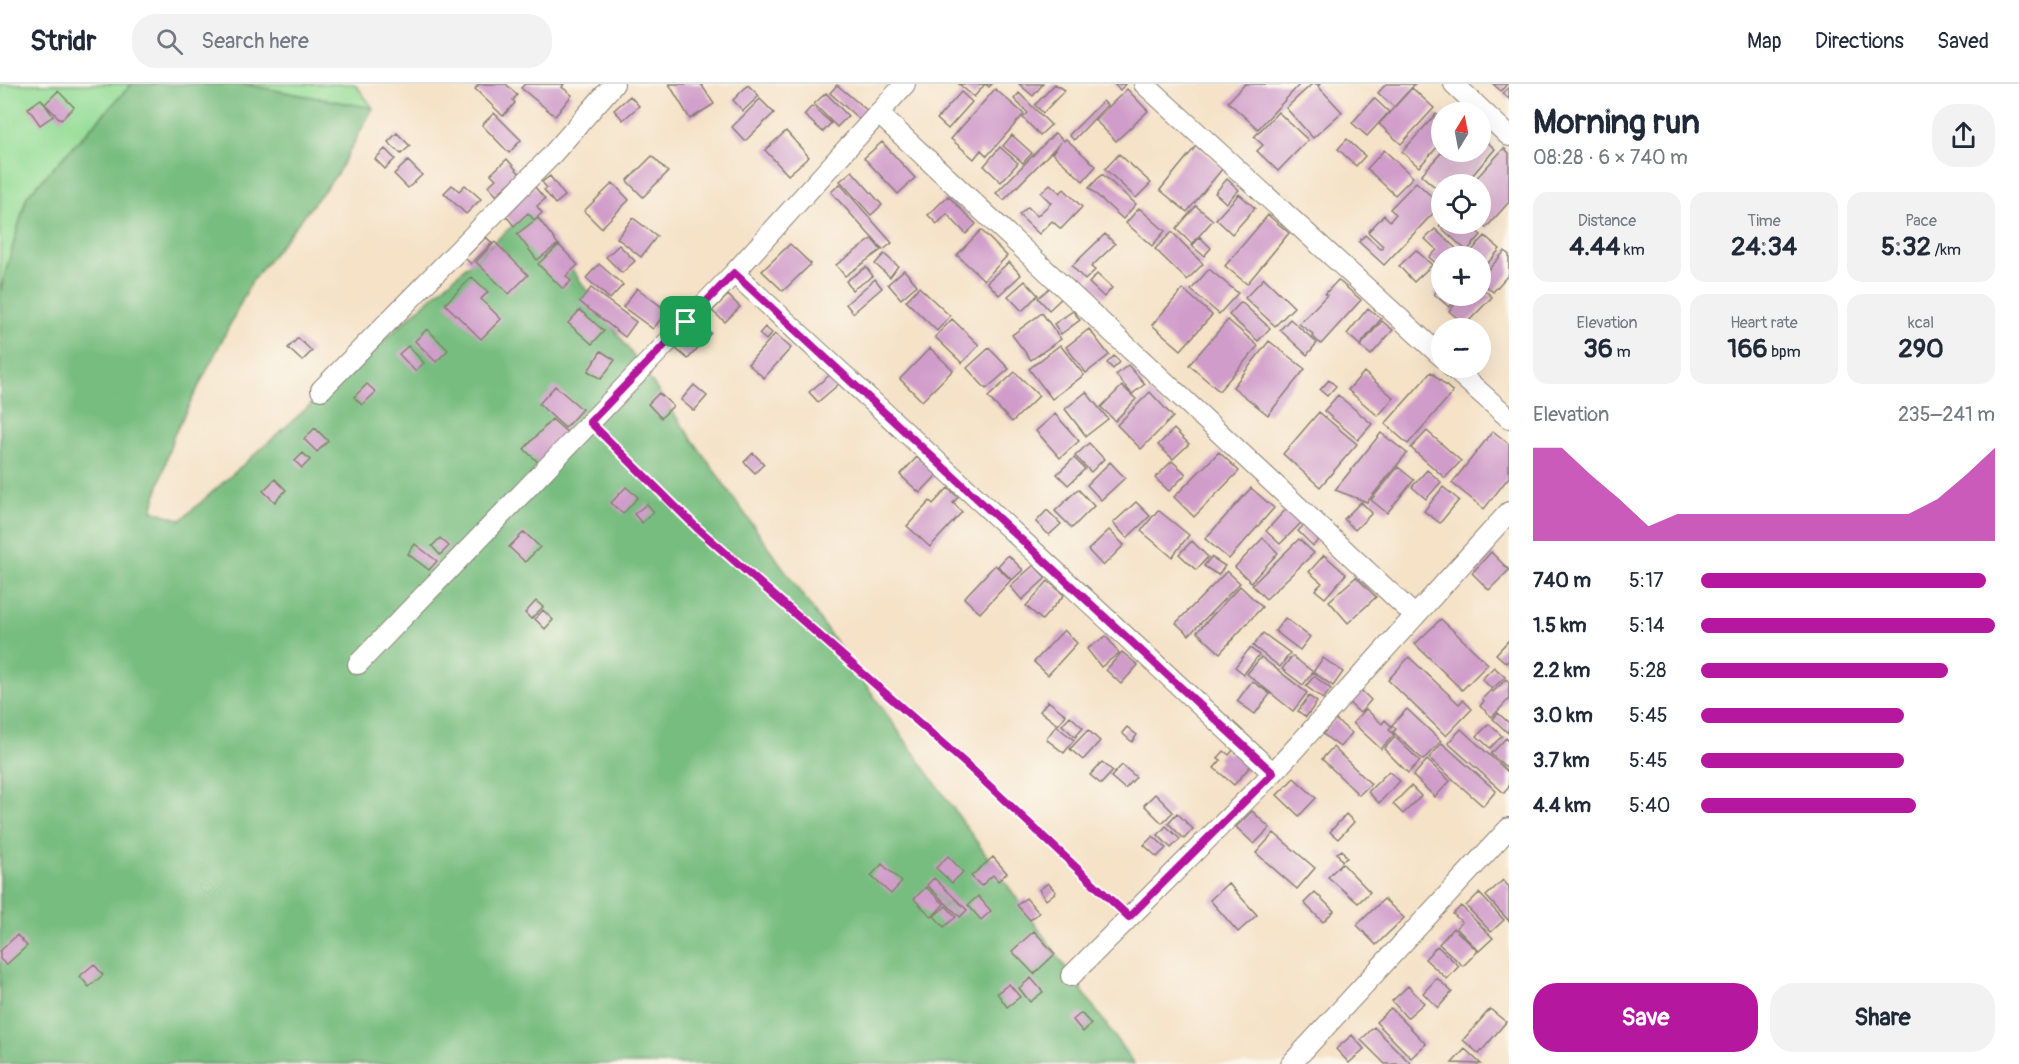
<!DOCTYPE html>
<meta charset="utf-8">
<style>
:root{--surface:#fff;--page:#f2f2f3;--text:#1f2937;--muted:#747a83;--line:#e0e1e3;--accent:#b5179e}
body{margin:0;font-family:Pangolin,sans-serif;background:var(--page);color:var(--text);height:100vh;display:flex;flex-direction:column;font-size:22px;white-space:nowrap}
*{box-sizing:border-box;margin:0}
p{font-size:20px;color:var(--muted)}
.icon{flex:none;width:33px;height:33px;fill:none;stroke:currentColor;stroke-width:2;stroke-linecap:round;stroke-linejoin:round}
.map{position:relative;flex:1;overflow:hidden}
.drawer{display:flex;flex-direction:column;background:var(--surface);width:510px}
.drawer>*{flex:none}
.needle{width:39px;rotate:10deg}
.fabs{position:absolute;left:1431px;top:18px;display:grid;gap:12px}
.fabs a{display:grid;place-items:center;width:60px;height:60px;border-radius:50%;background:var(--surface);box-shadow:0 6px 24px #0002;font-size:30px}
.pin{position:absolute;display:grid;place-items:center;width:51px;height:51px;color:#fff;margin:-26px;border-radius:12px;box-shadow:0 3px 9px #0006}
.round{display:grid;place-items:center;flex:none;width:63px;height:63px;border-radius:24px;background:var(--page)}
.overview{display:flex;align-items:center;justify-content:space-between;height:102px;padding:0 24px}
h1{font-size:33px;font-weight:800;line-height:45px}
.figures{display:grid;grid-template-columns:repeat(3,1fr);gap:9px;height:102px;padding:6px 24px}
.figures div{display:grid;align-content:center;border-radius:15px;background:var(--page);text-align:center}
.figures b{font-size:26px;font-weight:800}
.figures small{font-size:16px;font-weight:400}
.figures p{font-size:16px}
.chart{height:168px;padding:12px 24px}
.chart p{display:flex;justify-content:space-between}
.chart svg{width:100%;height:108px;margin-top:6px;fill:var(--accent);opacity:.7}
.button{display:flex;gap:12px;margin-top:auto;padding:12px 24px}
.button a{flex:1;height:69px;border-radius:24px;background:var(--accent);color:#fff;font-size:24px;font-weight:800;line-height:69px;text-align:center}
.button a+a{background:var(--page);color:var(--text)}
ul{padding:0 24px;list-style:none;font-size:20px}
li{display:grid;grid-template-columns:96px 72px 1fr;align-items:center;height:45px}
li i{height:15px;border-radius:8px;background:var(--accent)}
header{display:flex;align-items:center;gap:36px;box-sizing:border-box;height:84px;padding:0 30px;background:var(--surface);border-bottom:2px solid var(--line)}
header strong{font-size:28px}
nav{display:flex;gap:33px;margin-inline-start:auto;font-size:21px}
.search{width:420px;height:54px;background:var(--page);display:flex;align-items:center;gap:15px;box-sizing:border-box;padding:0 21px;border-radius:24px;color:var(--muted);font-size:22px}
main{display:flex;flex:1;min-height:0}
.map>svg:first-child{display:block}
.green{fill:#96de98;stroke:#597d5a;stroke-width:1.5}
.forest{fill:#78bd80;stroke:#4a6c4e;stroke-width:1.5}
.building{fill:#d09dca}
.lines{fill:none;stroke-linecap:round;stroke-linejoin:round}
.minor-casing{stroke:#887f72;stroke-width:22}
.path{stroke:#887f72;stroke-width:3;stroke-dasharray:1.5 4.5;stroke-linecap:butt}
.minor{stroke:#fff;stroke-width:20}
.route-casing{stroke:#fff;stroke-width:12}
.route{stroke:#b5179e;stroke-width:8}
</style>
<header>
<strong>Stridr</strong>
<div class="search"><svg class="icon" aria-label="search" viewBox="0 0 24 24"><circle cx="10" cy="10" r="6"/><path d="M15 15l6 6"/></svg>Search here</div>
<nav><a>Map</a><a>Directions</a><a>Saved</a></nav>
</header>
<main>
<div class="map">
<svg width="1509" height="980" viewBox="0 0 1509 980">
<rect width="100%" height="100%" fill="#fbf7ec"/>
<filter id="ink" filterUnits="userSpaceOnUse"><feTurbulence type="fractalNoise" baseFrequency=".0167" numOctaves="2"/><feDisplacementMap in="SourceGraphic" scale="12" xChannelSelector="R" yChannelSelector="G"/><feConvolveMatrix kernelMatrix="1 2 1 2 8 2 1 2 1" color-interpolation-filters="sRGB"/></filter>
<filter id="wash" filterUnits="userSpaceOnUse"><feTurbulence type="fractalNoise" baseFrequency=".008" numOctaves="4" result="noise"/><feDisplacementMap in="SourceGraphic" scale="24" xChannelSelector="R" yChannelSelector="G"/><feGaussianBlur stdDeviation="1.35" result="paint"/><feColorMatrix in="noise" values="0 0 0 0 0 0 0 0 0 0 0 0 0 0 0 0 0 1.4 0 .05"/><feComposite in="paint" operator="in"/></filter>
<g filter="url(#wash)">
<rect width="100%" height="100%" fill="#f5e2c7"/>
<path class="green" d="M0 0H132L27 112 0 208Z
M241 0H355L373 24Z"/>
<path class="forest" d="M132 0H241L373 24 337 90 252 197 173 353 152 426 181 436 530 126 1134 980H0V208L27 112Z"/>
<g id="blocks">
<path class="building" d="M479 0H506L517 11 513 16 515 19 503 32 475 5Z
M525 0H564L562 3 572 11 555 32 521 4Z
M669 0H701L714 20 690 35Z
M959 0H992L989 3 985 0 974 13Z
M1019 0H1043L1033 12Z
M1055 0 1065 6 1043 29 1035 21Z
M1114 0H1126L1120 6Z
M1245 0H1300L1258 45 1228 18Z
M1312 0H1320L1318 2 1342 28 1313 54 1286 24Z
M1386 0H1415L1394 23 1378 9Z
M1493 0H1507L1501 7Z
M748 1 759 12 743 27 733 16Z
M837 1 868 27 860 36 830 9Z
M1509 3V15L1503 9Z
M1412 4 1434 24 1401 60 1379 40Z
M995 5 1024 30 987 72 981 66 974 75 951 55Z
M1127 5 1148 27 1116 57 1095 36Z
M58 7 74 23 61 36 45 20Z
M961 8 972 18 948 45 937 35Z
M826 9 848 32 837 43 814 20Z
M1019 9 1051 41 1040 51 1023 34 1028 29 1014 15Z
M630 12 639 22 623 36 614 26Z
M1374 14 1389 28 1367 52 1352 39Z
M41 15 53 32 40 41 28 24Z
M760 15 774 29 745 57 732 43Z
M1103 17 1107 21 1074 56 1069 51Z
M812 22 831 39 823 48 804 31Z
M1278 28 1308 56 1278 87 1257 67 1263 61 1254 53Z
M494 29 521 56 509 69 482 41Z
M1436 30 1442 35V58L1419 83 1402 68Z
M786 47 809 73 788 91 765 66Z
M397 49 410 62 401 70 388 58Z
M1055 49 1064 57 1066 55 1096 82 1083 97 1052 69 1061 58 1004 116 996 109Z
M1012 51 1032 69 1023 79 1003 62Z
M1480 52 1495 65 1465 100H1442V109L1421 91 1442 68H1480Z
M1347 55 1365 72 1356 82 1338 65Z
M882 58 915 94 898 110 864 74Z
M1196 62 1223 84 1187 128 1160 106Z
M1000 63 1018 79 1001 98 984 82Z
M1504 64 1509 69V118L1486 144 1480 139V100H1471Z
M385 65 395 75 385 85 375 75Z
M1384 66 1413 93 1395 111 1367 85Z
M1119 70 1151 99 1136 114 1105 85Z
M652 72 668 88 643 113 627 97Z
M507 75 520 90 496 111 488 102 496 95 491 90Z
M408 77 422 91 408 104 394 90Z
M852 87 882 121 871 131 840 97Z
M1102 90 1136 120 1123 135 1089 104Z
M550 92 565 112 555 120 544 106 547 104 542 98Z
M1227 95 1239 106 1226 119 1215 109Z
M1416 98 1441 121 1384 181 1359 158 1365 151 1381 165 1383 162 1368 148 1384 131 1390 137 1396 130 1390 125Z
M613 99 629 116 601 144 584 127Z
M840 100 892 159 883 166 831 108Z
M1050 100 1060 109 1064 105 1082 123 1061 145 1052 137 1039 150 1019 131 1028 123 1037 132 1051 119 1041 109Z
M452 101 459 107 465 101 481 115 466 130 444 109Z
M534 102 545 115 537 122 542 129 534 136 528 129 514 142 503 128Z
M1239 110 1255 124 1232 150 1216 135Z
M948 112 976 140 966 150 947 130 937 140 928 131Z
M1196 122 1213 136 1192 160 1176 145Z
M1139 124 1165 147 1152 162 1126 139Z
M1268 131 1289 149 1247 200 1225 182Z
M538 134 558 160 537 176 517 150Z
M633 134 657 152 641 173 617 154Z
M1441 140H1468L1481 151 1467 167 1439 142Z
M1435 145 1461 169 1458 172H1442V185L1429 173 1437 166 1425 155Z
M981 146 1007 172 984 196 957 171Z
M1172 148 1203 180 1187 196 1155 165Z
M1105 150 1115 160 1091 183 1095 186 1085 196 1072 182Z
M1485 152 1500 165 1480 188V172H1467Z
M486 153 492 159 471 180 465 174Z
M1200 153 1211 164 1204 172 1192 162Z
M872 155 881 166 845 192 836 181Z
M495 158 528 191 509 210 476 178Z
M790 160 811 180 783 207 762 187Z
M559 161 578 181 566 192 571 197 563 205 538 180Z
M619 161 635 177 622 189 606 173Z
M1416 166 1432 181 1414 198 1399 182Z
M1505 167 1509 171V190L1493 208 1480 197V195Z
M884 170 898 182 890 193 875 180Z
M1009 178 1021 191 999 211 987 198Z
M599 180 623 201 610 215 586 194Z
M866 183 873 192 852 206 846 197Z
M1209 185 1238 209 1219 230 1191 206Z
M904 186 917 201 901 215 888 200Z
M1097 190 1112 204 1104 213 1089 199Z
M472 193 488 208 481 215 501 235 481 255 445 220Z
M1264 194 1294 223 1275 242 1245 214Z
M875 195 882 204 853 229 846 220Z
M1338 196 1361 216 1321 260 1312 252 1313 250 1299 240 1327 211 1325 210Z
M1025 197 1038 211 1022 227 1008 212Z
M1052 202 1062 214 1049 226 1038 214Z
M1442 202V212H1460L1449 223 1434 210Z
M1480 202 1492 213 1465 241 1449 227 1463 212H1480Z
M919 203 950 232 937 247 906 217Z
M591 204 636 238 625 253 580 218Z
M637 204 667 227 653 245 623 223Z
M1183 205 1212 231 1181 266 1152 241Z
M728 211 740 223 725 238 712 227Z
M1241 218 1270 244 1258 257 1229 231Z
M1368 224 1381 235 1360 261 1347 250Z
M580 226 604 247 592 260 568 239Z
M1073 227 1080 236 1061 250 1054 240Z
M1042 229 1061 255 1031 276 1012 251Z
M952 235 979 261 962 279 935 253Z
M1290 235 1317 259 1307 271 1280 246Z
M1228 236 1258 262 1219 307 1189 281Z
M1382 237 1393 246 1371 271 1360 262Z
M699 239 711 249 688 275 675 264Z
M765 243 772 249 766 256 759 250Z
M427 245 448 266 436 278 415 257Z
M1089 245 1109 271 1086 289 1066 263Z
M775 250 791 264 764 294 748 280Z
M298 254 312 267 302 277 288 264Z
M1269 257 1305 285 1268 331 1233 303Z
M1060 261 1084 291 1052 315 1029 285Z
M408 262 424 279 415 287 399 270Z
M930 264 953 286 922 317 900 295Z
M989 264 1009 285 986 305 967 284Z
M601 267 615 276 601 295 588 287Z
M1114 272 1120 278 1113 285 1107 279Z
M1128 281 1145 300 1132 310 1116 291Z
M1015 288 1039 312 1012 338 988 313Z
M1364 288 1394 314 1378 332 1348 306Z
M1431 288 1453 308 1408 360 1385 340Z
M831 290 839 300 818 318 809 308Z
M1329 296 1336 302 1327 312 1320 306Z
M367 300 376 308 362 321 354 313Z
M694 301 707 312 694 327 681 316Z
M555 302 582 325 565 344 539 320Z
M1122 302 1136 315 1115 337 1101 323Z
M1086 308 1108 335 1086 352 1065 325Z
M1150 308 1173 333 1141 365 1117 341Z
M659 309 673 322 661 334 648 320Z
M1338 311 1372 340 1358 356 1324 327Z
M1319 328 1357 360 1320 403 1283 370Z
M1055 330 1079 357 1060 374 1036 347Z
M552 335 571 352 543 383 524 365Z
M315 344 328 357 317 368 304 355Z
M1174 345 1189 360 1173 375 1158 361Z
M1427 347 1461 377 1445 394 1411 364Z
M1493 347 1509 360V393L1484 425 1452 399Z
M1381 349 1407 369 1367 418 1335 406Z
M1089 359 1104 375 1091 388 1075 372Z
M1219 368 1239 387 1194 433 1174 413Z
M303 369 310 376 302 384 295 377Z
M753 369 764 380 755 389 744 378Z
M917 373 937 391 920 409 900 391Z
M1074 374 1085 385 1068 401 1057 390Z
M1172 377 1186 390 1169 407 1155 394Z
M1110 378 1125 394 1101 416 1087 401Z
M1398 383 1414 396 1387 429 1371 416Z
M1427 386 1441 398 1426 415 1412 403Z
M275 395 286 406 275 418 263 407Z
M626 403 638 413 623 430 611 419Z
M1443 403 1459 416 1440 439 1424 427Z
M948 404 958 413 953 419 962 428 930 463 907 442 930 417 933 420Z
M1251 404 1274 424 1229 475 1205 455Z
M1078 405 1094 422 1072 444 1055 427Z
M1136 418 1150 432 1127 454 1113 439Z
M1361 418 1372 429 1355 446 1344 435Z
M647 420 654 428 642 439 634 430Z
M1288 423 1303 437 1280 460 1266 447Z
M1047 426 1061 440 1049 451 1036 438Z
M1158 426 1189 451 1172 473 1141 447Z
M1306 439 1321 453 1313 462 1298 447Z
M1109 446 1124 461 1103 482 1088 466Z
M524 448 540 463 525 478 509 463Z
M440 454 449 462 440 471 432 462Z
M1263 454 1278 469 1251 498 1235 483Z
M1299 455 1314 469 1266 515 1252 501Z
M1192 457 1208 473 1196 486 1179 470Z
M415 460 437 477 429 486 408 470Z
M1491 468 1509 486 1489 506 1472 489Z
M1008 471 1023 486 1012 496 998 482Z
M1324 471 1346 490 1325 514 1315 506 1322 499 1309 488Z
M1211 473 1225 482 1218 491 1204 482Z
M995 481 1011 496 980 529 964 514Z
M1034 481 1046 494 1022 516 1010 502Z
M1227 487 1240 499 1189 551 1176 539Z
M1356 493 1376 513 1348 539 1329 517Z
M1048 497 1064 511 1042 536 1026 522Z
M1240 502 1262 523 1220 569 1197 548Z
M536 517 543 523 531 535 525 529Z
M543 526 553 536 545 545 535 535Z
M1285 534 1310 553 1300 566 1275 547Z
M1441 535 1488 580 1462 606 1415 560Z
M1064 546 1077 559 1048 591 1034 578Z
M1263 549 1290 569 1280 583 1253 562Z
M1106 552 1119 569 1101 583 1087 565Z
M1509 556V576L1506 579 1496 570Z
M1250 564 1259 571 1244 590 1235 583Z
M1122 568 1138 581 1121 600 1106 586Z
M1292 572 1313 588 1303 601 1282 585Z
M1261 573 1307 609 1293 627 1247 590Z
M1409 573 1459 620 1463 616 1472 625 1446 652 1388 596Z
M1323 574 1343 588 1333 602 1313 588Z
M1494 583 1505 593 1492 605 1482 595Z
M1314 592 1331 605 1323 615 1306 602Z
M1506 595 1509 598V615L1492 633 1480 622 1484 617 1482 615 1491 606 1493 608Z
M1252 597 1270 610 1255 630 1237 617Z
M1361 606 1371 616 1360 629 1349 619Z
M1309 612 1317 618 1306 633 1298 627Z
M1048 617 1066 631 1058 641 1040 627Z
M1366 625 1382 640 1385 636 1392 643 1389 646 1394 651 1381 665 1353 639Z
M1407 625 1441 657 1423 676 1393 648 1396 645 1392 641Z
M1498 629 1509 639 1508 649 1493 635Z
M1070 632 1083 644 1075 653 1062 641Z
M1335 635 1352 649 1340 663 1323 650Z
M1489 640 1502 652 1490 664 1477 652Z
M1056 642 1074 656 1064 669 1046 655Z
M1127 643 1137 651 1132 658 1122 649Z
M1461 645 1509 689V703L1504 709 1448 659Z
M1088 646 1100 657 1083 676 1070 665Z
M1395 653 1420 677 1408 689 1384 665Z
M1506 654 1509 657V686L1491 670Z
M1442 659 1496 707 1483 722 1429 674Z
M1333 663 1371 700 1359 711 1322 675Z
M1235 664 1253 679 1234 701 1214 684 1221 676 1218 674 1224 667 1229 671Z
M1427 676 1450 697 1435 713 1413 692Z
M1102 678 1113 687 1101 700 1090 691Z
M1122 681 1136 693 1125 705 1111 693Z
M1389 687 1400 697 1379 719 1368 708Z
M1294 694 1316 714 1299 732 1277 711Z
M1411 702 1421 712 1403 730 1393 720Z
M1155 710 1173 728 1162 739 1144 721Z
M1252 727 1270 744 1254 760 1236 743Z
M1177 729 1193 745 1184 755 1168 739Z
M1346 730 1354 738 1338 755 1330 748Z
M1166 742 1180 755 1171 764 1158 751Z
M1274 749 1315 784 1297 805 1256 769Z
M1153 752 1166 764 1157 773 1144 761Z
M1342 766 1347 774 1342 777 1337 769Z
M948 772 963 788 952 799 936 784Z
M993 773 1007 789 998 797 993 791 981 802 971 792Z
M1342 779 1370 808 1358 819 1328 793Z
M882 780 902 798 891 810 871 792Z
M934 794 967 826 960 833 927 801Z
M1503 796 1509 803V837L1486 812Z
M1048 799 1056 808 1046 816 1039 806Z
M1228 799 1257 831 1238 848 1210 816Z
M926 803 944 820 932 833 914 815Z
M1315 808 1334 827 1323 838 1304 819Z
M1479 809 1504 836 1491 848 1466 822Z
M978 812 991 827 981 836 968 821Z
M1026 814 1039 829 1030 836 1017 821Z
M1384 815 1404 834 1376 861 1357 841Z
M946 822 956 833 944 843 934 832Z
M1461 822 1493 854 1479 867 1456 844 1462 838 1453 830Z
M1453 844 1478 867 1463 882 1439 860Z
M1034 847 1055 870 1034 890 1012 867Z
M17 851 27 862 6 881 0 875V867Z
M1437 862 1459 882 1447 895 1425 875Z
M94 880 103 891 89 903 80 892Z
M1031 894 1043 908 1030 918 1019 904Z
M1437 894 1452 908 1438 924 1423 909Z
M1009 900 1020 913 1007 923 997 909Z
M1408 902 1424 919 1407 934 1392 917Z
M1391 924 1426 960 1411 974 1376 938Z
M1490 925 1506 938 1479 970 1463 956Z
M1081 929 1091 940 1083 948 1073 936Z
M1374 943 1411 980H1385L1361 956Z
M1352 951 1364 965 1349 979 1336 965Z
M1465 965 1481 980 1452 979Z"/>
</g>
</g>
<g filter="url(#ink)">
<use href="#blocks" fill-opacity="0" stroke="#887f72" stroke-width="1.5"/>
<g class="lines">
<g class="minor-casing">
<path id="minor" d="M1144 0 1442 273
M1454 0 1509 52
M878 29 1415 532
M734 189 1273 689
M1453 284 1509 334
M321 306 550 73 614 0
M358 580 734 189 905 0
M1071 892 1273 689 1509 428
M1291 980 1509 744"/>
</g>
<path class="path" d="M602 350 697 444 966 680 1117 822"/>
<use href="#minor" class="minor"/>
</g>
</g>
<g class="lines" filter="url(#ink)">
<g class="route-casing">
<path id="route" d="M734 189 1273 689 1129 833 966 680 697 444 590 338Z"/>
</g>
<use href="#route" class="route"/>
</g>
</svg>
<div class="fabs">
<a><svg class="needle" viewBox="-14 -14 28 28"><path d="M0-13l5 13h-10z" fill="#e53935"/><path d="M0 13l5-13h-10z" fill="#747a83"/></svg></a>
<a><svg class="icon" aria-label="locate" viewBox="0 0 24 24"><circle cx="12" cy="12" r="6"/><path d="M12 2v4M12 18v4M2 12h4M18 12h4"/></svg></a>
<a>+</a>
<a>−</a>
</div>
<div class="pin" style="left:686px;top:238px;background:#1e9e55"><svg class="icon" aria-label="arrive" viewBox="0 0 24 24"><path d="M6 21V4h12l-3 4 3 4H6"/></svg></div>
</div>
<section class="drawer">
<div class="overview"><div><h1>Morning run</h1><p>08:28 · 6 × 740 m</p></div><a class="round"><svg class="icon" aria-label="share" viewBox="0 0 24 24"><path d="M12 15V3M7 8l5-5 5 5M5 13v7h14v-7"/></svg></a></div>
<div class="figures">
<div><p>Distance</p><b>4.44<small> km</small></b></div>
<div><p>Time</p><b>24:34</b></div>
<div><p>Pace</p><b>5:32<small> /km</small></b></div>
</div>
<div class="figures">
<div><p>Elevation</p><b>36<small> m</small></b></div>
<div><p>Heart rate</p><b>166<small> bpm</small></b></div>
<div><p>kcal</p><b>290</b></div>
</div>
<div class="chart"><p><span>Elevation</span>235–241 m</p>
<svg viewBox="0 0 160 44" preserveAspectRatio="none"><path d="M0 44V6L10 6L20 17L30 27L40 38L50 33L60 33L70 33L80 33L90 33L100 33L110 33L120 33L130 33L140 27L150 17L160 6V44z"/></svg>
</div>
<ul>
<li><b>740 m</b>5:17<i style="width:97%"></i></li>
<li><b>1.5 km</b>5:14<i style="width:100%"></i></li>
<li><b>2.2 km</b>5:28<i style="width:84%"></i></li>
<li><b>3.0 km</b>5:45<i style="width:69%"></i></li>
<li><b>3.7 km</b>5:45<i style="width:69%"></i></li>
<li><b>4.4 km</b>5:40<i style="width:73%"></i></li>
</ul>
<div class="button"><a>Save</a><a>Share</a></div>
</section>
</main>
